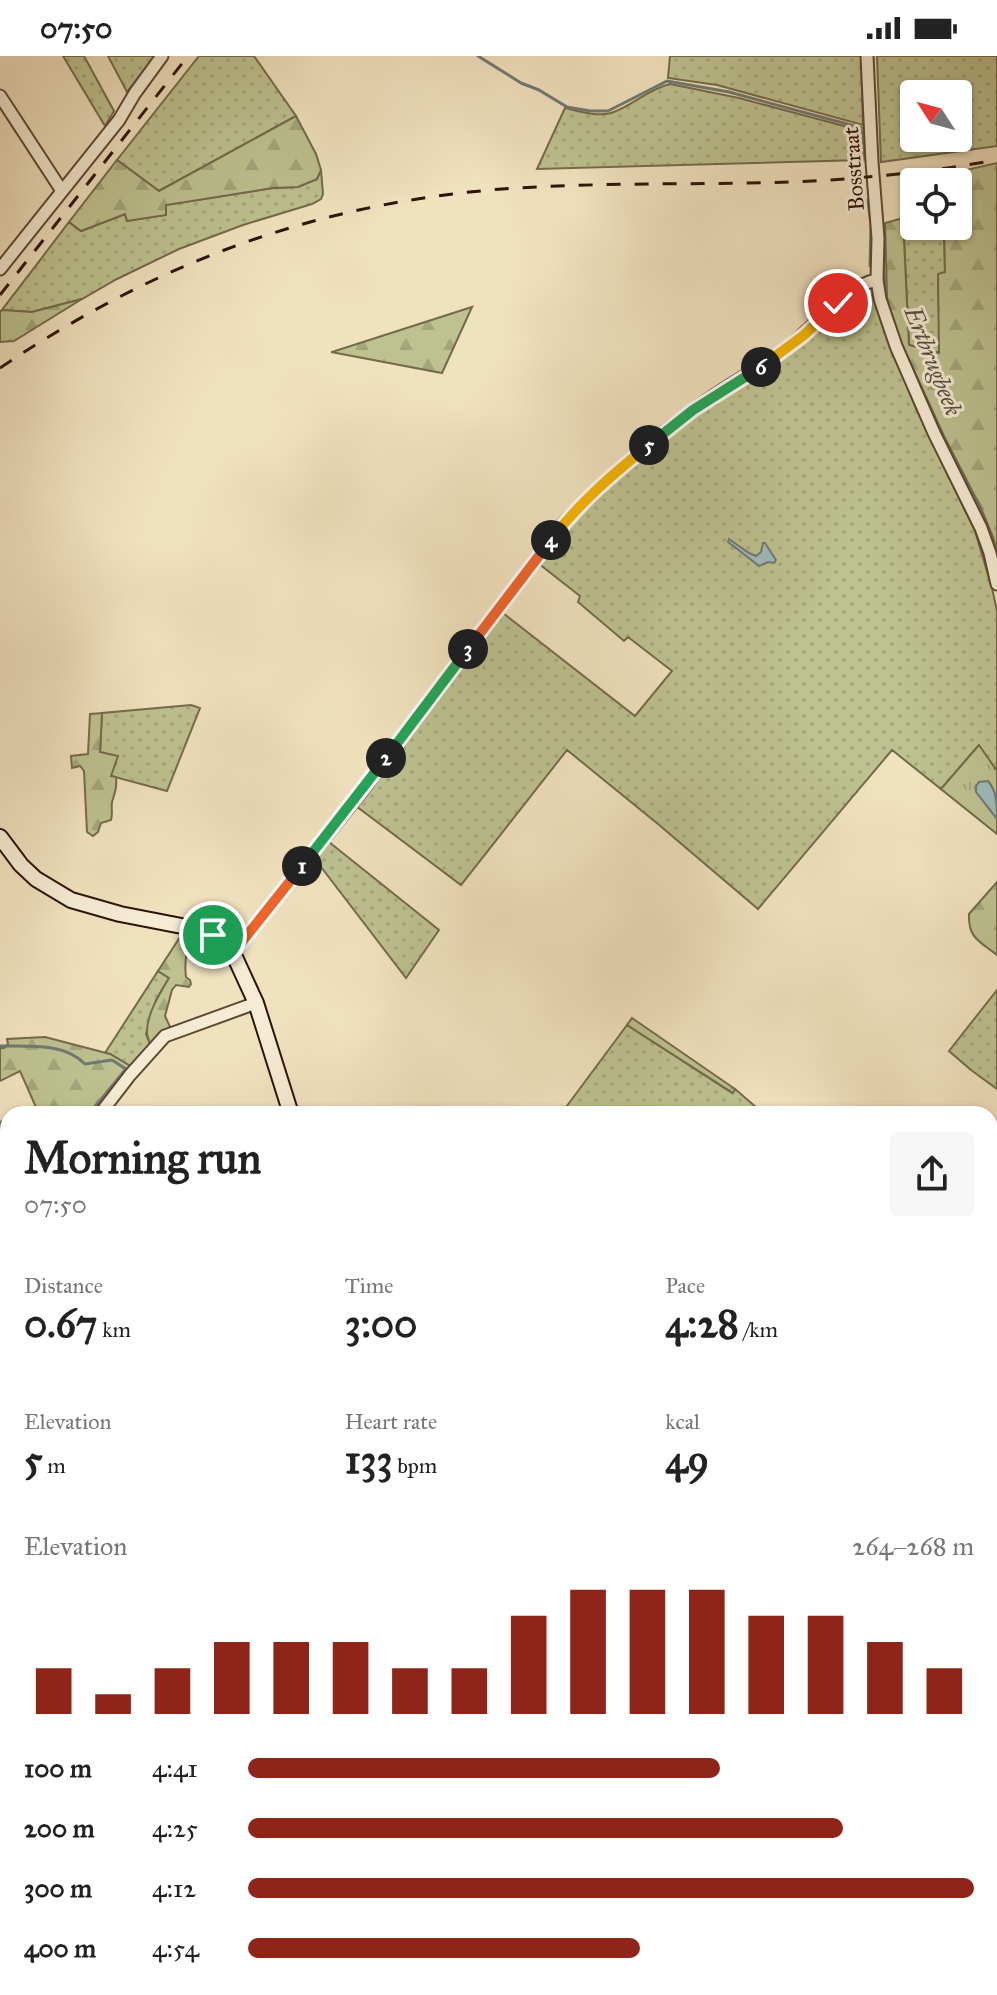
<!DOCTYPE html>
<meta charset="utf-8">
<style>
:root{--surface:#fff;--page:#f6f6f6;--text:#222;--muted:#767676;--accent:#8f2418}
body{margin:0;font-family:"IM FELL Great Primer",serif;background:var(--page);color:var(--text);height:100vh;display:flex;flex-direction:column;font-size:30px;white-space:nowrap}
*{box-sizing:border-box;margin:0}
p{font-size:26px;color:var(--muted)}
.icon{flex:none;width:44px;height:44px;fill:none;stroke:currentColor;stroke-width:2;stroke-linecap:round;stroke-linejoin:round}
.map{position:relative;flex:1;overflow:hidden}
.panel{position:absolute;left:0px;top:1050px;width:998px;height:890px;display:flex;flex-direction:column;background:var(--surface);border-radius:24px 24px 0 0;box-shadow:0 2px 6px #0004}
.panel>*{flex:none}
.needle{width:52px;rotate:306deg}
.fabs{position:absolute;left:900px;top:24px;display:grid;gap:16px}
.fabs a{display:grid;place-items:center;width:72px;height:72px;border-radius:8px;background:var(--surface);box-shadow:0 2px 6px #0004;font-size:40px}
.pin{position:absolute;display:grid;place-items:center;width:68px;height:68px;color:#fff;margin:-34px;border:4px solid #fff;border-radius:50%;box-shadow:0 2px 8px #0007}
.km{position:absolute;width:40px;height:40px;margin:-20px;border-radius:50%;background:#222;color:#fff;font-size:22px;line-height:40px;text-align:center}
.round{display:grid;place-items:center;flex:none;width:84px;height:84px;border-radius:8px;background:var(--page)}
.overview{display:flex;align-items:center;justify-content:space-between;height:136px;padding:0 24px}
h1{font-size:44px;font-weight:800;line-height:60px}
.stats{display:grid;grid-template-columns:repeat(3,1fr);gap:12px;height:136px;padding:8px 24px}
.stats div{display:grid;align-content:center}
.stats b{font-size:40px;font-weight:800}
.stats small{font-size:22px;font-weight:400}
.stats p{font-size:22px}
.chart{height:224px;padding:16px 24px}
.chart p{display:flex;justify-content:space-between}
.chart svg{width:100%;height:144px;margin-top:8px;stroke:var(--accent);stroke-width:6}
ul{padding:0 24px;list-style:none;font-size:26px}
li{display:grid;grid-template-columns:128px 96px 1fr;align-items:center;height:60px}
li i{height:20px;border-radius:10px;background:var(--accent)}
.status{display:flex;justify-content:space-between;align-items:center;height:56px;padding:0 40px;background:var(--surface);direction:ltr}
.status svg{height:22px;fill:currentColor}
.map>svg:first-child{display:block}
.grass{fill:url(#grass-dots);stroke:#756b4b;stroke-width:2;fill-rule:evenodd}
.forest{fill:url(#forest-firs);stroke:#756b4b;stroke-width:2}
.park{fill:url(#park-tufts);stroke:#756b4b;stroke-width:2}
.water{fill:#9ebcbb;stroke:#717973;stroke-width:2}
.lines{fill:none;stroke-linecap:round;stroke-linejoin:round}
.stream{stroke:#717973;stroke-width:3}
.street-casing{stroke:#5e4834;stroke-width:15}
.secondary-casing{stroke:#2d1406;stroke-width:18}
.street{stroke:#f6ecd5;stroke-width:11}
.secondary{stroke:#f6ecd5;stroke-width:14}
.rail{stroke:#2d1406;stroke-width:3;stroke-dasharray:14 14;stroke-linecap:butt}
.split-1-casing{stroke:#fff;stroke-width:16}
.split-2-casing{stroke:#fff;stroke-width:16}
.split-3-casing{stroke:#fff;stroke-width:16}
.split-4-casing{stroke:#fff;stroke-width:16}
.split-5-casing{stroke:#fff;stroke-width:16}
.split-6-casing{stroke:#fff;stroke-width:16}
.split-7-casing{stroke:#fff;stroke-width:16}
.split-1{stroke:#f0652b;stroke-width:10}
.split-2{stroke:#22a559;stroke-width:10}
.split-3{stroke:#22a559;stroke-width:10}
.split-4{stroke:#f0652b;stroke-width:10}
.split-5{stroke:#f5b400;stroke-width:10}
.split-6{stroke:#22a559;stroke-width:10}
.split-7{stroke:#f5b400;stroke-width:10}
.labels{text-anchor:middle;stroke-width:6;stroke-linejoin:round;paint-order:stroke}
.street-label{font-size:22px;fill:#2d1406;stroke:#f6ecd5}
.water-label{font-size:24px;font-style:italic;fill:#554f45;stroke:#f6ecd5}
</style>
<div class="status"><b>07:50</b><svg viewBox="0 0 49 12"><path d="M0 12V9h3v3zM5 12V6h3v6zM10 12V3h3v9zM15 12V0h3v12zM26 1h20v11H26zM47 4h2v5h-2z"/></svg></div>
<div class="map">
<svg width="997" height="1939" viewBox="0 0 997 1939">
<defs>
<pattern id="grass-dots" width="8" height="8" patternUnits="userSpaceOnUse" patternTransform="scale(2)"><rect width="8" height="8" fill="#bdc290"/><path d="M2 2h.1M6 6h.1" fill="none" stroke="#a3a67b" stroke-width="1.8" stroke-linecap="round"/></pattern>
<pattern id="forest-firs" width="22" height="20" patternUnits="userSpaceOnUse" patternTransform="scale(2)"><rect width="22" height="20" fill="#bdc290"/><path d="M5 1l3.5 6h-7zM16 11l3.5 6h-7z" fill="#a3a67b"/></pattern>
<pattern id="park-tufts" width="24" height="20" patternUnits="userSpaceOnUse" patternTransform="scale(2)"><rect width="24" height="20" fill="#bdc290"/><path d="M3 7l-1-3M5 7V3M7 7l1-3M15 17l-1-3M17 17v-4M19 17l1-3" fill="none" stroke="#a3a67b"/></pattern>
</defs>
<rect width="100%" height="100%" fill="#f1e2bf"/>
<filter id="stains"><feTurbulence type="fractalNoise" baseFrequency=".0025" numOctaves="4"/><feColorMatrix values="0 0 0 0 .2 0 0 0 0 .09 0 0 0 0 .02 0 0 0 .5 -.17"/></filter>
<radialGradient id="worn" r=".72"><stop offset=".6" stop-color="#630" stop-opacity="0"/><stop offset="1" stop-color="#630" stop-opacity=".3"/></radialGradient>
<path class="grass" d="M63 0H84L114 55 105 70Z
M108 0H155L127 36Z
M199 0H254L296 60 159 135 117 104Z
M670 0H861L863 69 717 29 668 22Z
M877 0H997V90L881 106ZM914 38H958V82H914Z
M670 28 739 42 859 74 862 104 537 113 565 52C578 55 597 61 611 57 631 51 648 33 670 28Z
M321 114 323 138 321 143 312 148 243 169 179 193 117 223 82 243 32 256 2 254 69 166 81 175 125 158 127 165 166 159V149L273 132 298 131 317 123Z
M914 160V170H944L945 217 938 218 940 297 909 289 903 162Z
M864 236 874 241 889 285 916 352 975 475 992 532 997 555V715L978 690 941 733 892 694 758 853 658 768 567 694 461 829 356 750 503 557 635 660 672 615 628 581 624 585 578 546 580 540 538 507 573 466 621 418 685 366 768 313 857 239Z
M191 649 200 652 167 735 111 720 100 697 102 657Z
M329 786 439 874 406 922 315 803Z
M158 915 169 922 156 944 146 978 151 990 132 1011 110 998 105 997Z
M997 934V1033L971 1014 949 995Z
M627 969 732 1037 735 1033 757 1052 754 1058H561Z
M8 1062V1108L0 1115V1066Z
M8 1264V1391L0 1368V1265Z
M997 1342V1402H990V1350Z
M997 1773V1827L994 1828 997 1834V1875L990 1878V1776Z
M990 1925 997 1939H871L885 1932H990Z
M676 1932H836L840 1939H679Z"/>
<path class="forest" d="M296 60 316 98 321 114 317 123 298 131 273 132 166 149V159L127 165 125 158 81 175 69 166 117 104 159 135Z
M997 107V497L993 481 981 452 944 380 894 271 887 241 885 167 903 162 909 289 939 297 938 218 945 216 944 170H958V126H941L940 120Z
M82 243 14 285 0 286V256L2 254 32 256Z
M472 251 442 317 331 296H332Z
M102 657 100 696 118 700 111 720 116 721C117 732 115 736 112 746 111 752 113 757 111 764L101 767 98 776 93 780 87 776 84 715 80 710 72 712 71 700 88 698 90 658Z
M997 826V899C979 885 968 882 969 858Z
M182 878 191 882C186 895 184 906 186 921L190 924 191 928 189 931 176 929 172 934 165 960 171 973 151 990C150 988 147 979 147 977 146 959 160 937 169 922L158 915Z
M632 962 735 1033 733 1037 627 969Z
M45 981 110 998 132 1011 95 1058H39L20 1015 0 1025V992H4L8 988 7 983Z
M58 1932H91L100 1939H60Z
M392 1932H437L438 1934 426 1939H394Z
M491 1932H563L550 1939H479Z"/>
<path class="park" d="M979 689 997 715V778L941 733Z"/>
<path class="water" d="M729 483 749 497 756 500 761 496 763 487H765L776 504 774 507 768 506 759 510 732 489 728 486Z
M988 725C997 735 997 749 997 763L976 736V730L979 726Z"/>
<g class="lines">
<path class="stream" d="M478 0 521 27 539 34 567 51 590 55H608L667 25 729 36 862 72 864 104
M868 144 871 169 870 210
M883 210 887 246
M936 368 943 383
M946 390 976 445 997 498
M0 990C28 990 65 987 85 1008L112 1004 126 1013 89 1058
M425 1932 432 1939"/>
<g class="street-casing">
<path id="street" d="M867 0 872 106 878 182 877 224 880 243 896 290 934 377 981 472 990 497 997 528
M0 40 62 135
M0 213 119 64 135 37 162 0
M233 897 361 736 562 469C602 427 645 389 692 355 723 331 758 314 789 290 815 271 846 229 877 224
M100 1058 130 1019 165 980 256 947
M0 1121 8 1115
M990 1184 997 1175
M990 1342 997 1335
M0 1380 8 1402
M990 1408 997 1407
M0 1480 8 1473
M990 1488 997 1498
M0 1729 8 1760
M990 1883 997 1881
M257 1932 259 1939
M625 1932 634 1939"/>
</g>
<g class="secondary-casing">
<path id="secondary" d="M0 781 21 809 36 823 71 844 120 858 197 873 213 879 224 887 233 897 256 947 291 1058
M990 1606 997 1607
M0 1913 8 1907"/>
</g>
<use href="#street" class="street"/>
<use href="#secondary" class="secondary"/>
<path class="rail" d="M0 239 188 0
M0 312C156 207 313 148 502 133 598 126 696 129 792 126 861 123 929 116 997 104"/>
</g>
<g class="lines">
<g class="split-1-casing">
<path id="split-1" d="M213 879 233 897 302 810"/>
</g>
<g class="split-2-casing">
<path id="split-2" d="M302 810 386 702"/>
</g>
<g class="split-3-casing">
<path id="split-3" d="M386 702 468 593"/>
</g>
<g class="split-4-casing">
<path id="split-4" d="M468 593 551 484"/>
</g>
<g class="split-5-casing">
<path id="split-5" d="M551 484C579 447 614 417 649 389"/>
</g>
<g class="split-6-casing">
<path id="split-6" d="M649 389 693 354 761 311"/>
</g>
<g class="split-7-casing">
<path id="split-7" d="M761 311 804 279 838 247"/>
</g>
<use href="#split-1" class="split-1"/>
<use href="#split-2" class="split-2"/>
<use href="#split-3" class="split-3"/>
<use href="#split-4" class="split-4"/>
<use href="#split-5" class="split-5"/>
<use href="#split-6" class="split-6"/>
<use href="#split-7" class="split-7"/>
</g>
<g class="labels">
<g class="street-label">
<text transform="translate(853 113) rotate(-94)" y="8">Bosstraat</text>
</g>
<g class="water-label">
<text transform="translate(933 305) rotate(68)" y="8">Ertbrugbeek</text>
</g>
</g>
<rect width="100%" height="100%" filter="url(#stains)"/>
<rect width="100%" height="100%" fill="url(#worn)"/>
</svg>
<div class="fabs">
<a><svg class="needle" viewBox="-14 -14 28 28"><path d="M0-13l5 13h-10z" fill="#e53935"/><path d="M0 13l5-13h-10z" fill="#767676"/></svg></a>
<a><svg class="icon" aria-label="locate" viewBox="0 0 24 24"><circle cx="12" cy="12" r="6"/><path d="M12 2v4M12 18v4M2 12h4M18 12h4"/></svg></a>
</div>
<div class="pin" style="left:213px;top:879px;background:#1e9e55"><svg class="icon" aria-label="arrive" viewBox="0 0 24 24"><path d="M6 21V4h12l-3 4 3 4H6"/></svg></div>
<div class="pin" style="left:838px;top:247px;background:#d93025"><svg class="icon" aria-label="check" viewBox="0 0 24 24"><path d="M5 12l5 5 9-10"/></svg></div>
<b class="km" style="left:302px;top:810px">1</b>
<b class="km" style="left:386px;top:702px">2</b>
<b class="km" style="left:468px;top:593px">3</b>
<b class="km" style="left:551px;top:484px">4</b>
<b class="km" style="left:649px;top:389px">5</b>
<b class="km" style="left:761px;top:311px">6</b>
<section class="panel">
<div class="overview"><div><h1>Morning run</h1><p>07:50</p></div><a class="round"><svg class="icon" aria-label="share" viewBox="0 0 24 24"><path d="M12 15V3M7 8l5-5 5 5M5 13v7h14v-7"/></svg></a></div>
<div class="stats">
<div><p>Distance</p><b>0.67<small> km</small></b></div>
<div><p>Time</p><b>3:00</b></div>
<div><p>Pace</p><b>4:28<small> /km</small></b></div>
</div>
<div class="stats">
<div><p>Elevation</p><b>5<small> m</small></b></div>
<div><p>Heart rate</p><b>133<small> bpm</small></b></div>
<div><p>kcal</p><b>49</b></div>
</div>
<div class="chart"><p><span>Elevation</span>264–268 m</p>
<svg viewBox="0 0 160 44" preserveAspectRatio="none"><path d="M5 44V30M15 44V38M25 44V30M35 44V22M45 44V22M55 44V22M65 44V30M75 44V30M85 44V14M95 44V6M105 44V6M115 44V6M125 44V14M135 44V14M145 44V22M155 44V30"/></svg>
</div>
<ul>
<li><b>100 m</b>4:41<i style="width:65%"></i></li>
<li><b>200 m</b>4:25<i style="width:82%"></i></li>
<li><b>300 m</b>4:12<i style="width:100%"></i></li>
<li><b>400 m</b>4:54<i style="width:54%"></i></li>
</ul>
</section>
</div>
